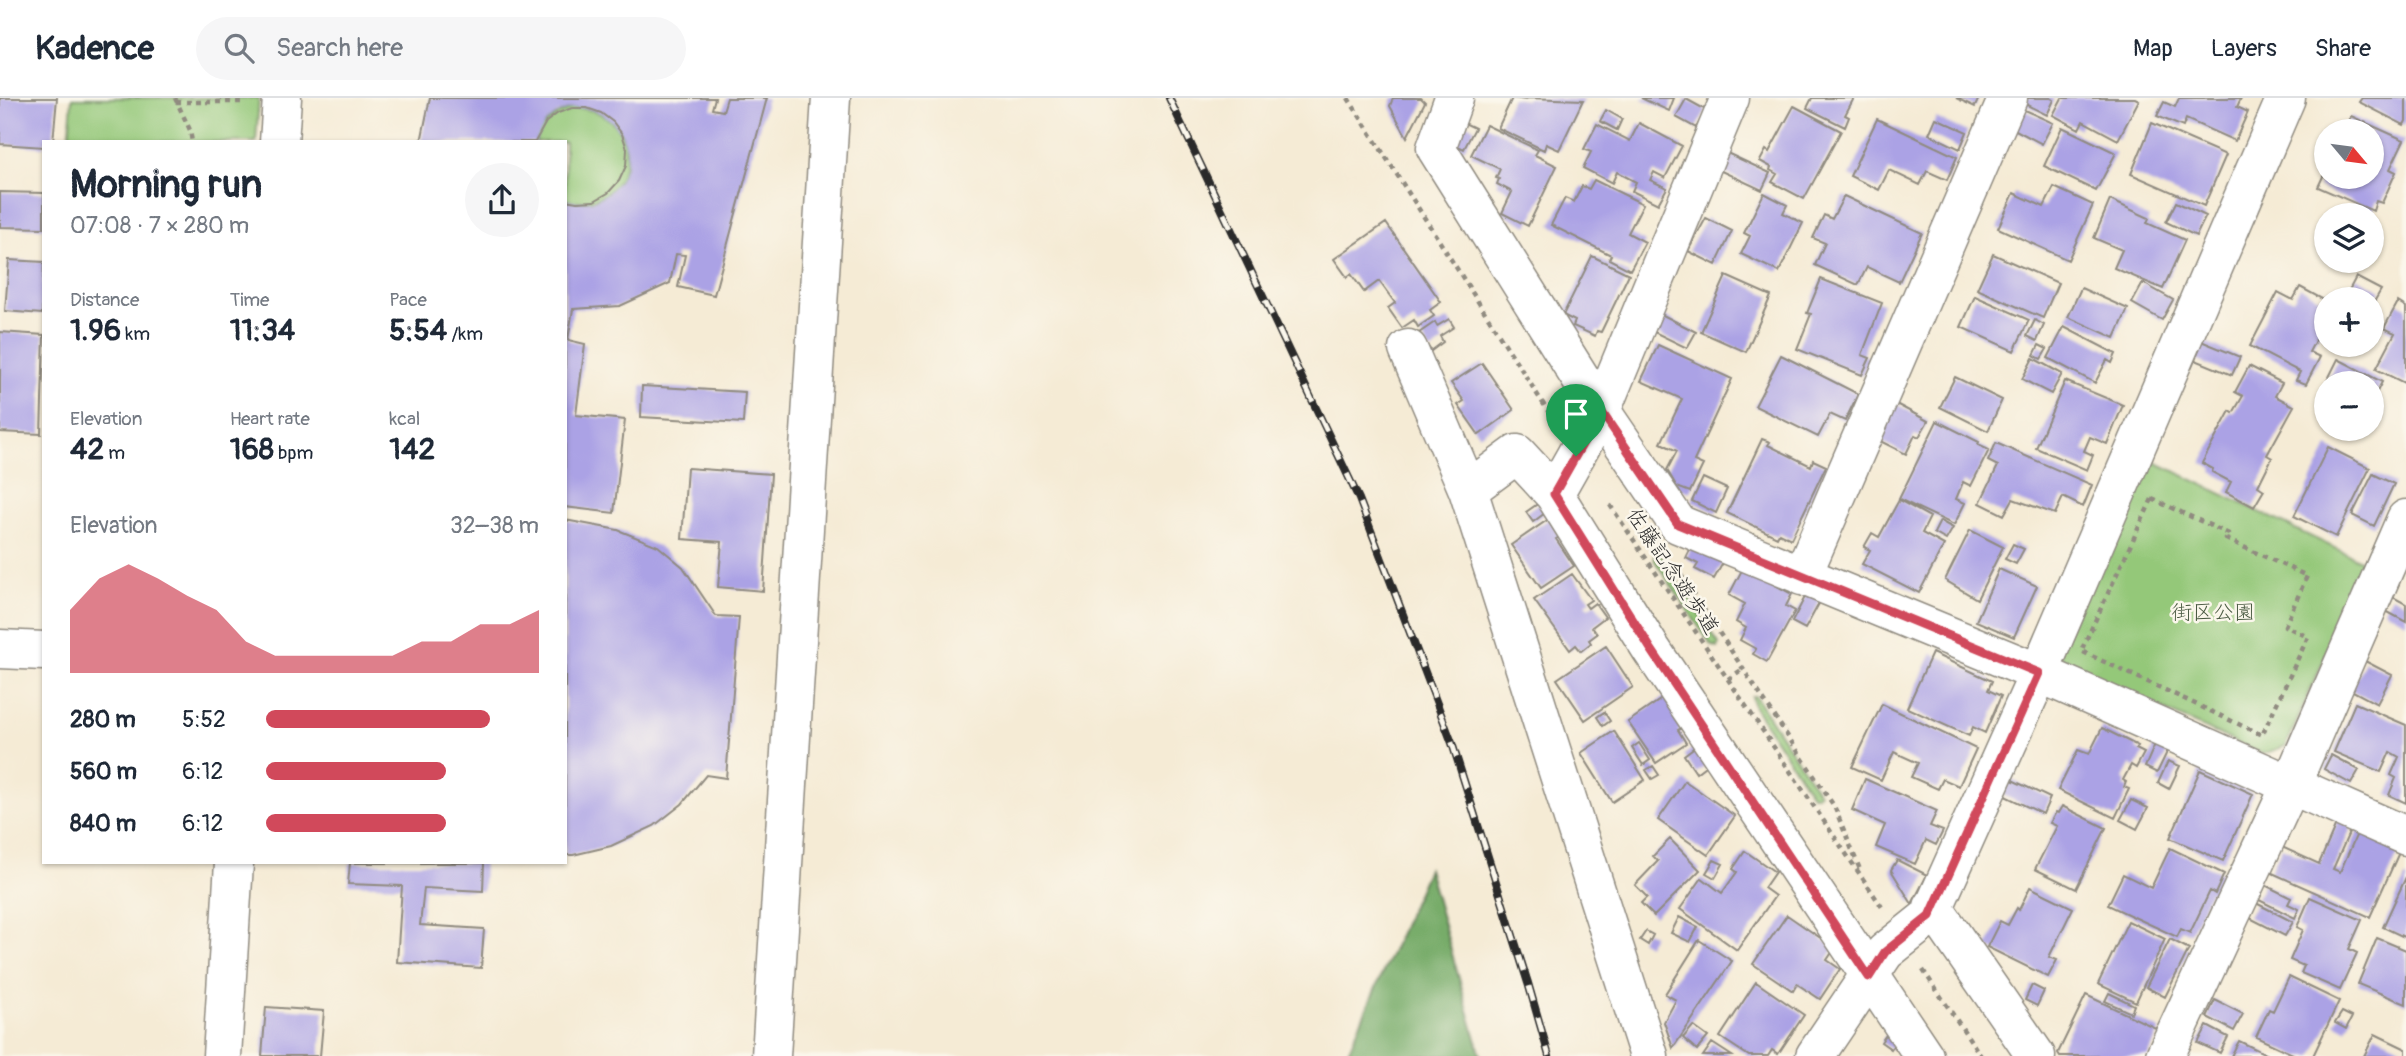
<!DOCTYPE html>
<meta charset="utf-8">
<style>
:root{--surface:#fff;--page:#f6f6f7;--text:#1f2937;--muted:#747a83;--line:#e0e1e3;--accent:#d1495b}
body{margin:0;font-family:Pangolin,"Klee One",sans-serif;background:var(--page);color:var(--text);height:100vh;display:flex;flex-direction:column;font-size:26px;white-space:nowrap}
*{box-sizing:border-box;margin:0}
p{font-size:23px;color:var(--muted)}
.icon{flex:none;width:38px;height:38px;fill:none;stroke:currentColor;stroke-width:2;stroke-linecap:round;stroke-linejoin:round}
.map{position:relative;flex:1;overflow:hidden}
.side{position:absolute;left:42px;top:42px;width:525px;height:724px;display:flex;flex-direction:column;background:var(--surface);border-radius:0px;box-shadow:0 2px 5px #0004}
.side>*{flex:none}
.needle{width:46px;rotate:119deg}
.buttons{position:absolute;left:2314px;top:21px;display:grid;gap:14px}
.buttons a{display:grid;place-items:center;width:70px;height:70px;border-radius:50%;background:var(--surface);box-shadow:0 2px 5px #0004;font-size:35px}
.pin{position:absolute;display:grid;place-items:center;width:60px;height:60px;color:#fff;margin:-72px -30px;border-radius:50% 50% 50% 0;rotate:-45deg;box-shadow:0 0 7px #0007}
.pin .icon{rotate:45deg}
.round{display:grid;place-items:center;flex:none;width:74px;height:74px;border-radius:37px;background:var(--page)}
.head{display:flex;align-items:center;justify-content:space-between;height:119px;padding:0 28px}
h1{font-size:38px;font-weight:800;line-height:52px}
.stats{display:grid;grid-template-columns:repeat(3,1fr);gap:10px;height:119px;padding:7px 28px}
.stats div{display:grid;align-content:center}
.stats b{font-size:30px;font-weight:800}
.stats small{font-size:19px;font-weight:400}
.stats p{font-size:19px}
.chart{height:196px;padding:14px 28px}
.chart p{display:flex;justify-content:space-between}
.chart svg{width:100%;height:126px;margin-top:7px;fill:var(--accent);opacity:.7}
ul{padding:0 28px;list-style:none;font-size:23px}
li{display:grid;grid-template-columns:112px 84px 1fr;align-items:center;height:52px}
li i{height:18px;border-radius:9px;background:var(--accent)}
header{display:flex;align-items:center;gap:42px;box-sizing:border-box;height:98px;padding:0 35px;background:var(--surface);border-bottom:2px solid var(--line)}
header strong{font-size:33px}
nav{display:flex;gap:38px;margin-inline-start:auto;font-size:24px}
.search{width:490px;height:63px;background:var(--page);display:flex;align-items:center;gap:18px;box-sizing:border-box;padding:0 24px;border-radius:38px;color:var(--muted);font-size:26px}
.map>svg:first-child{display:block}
.green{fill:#94c879;stroke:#607a52;stroke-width:2}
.forest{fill:#77ac69;stroke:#516c4a;stroke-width:2}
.building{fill:#aba2e5}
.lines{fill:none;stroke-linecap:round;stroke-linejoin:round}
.minor-casing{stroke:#908b80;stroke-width:41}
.path{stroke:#908b80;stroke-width:4.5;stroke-dasharray:5 5;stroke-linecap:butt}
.minor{stroke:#fff;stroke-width:38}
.rail-casing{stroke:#2b2b2b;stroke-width:8}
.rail{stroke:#fbf7ec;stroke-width:5;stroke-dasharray:16;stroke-linecap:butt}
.route-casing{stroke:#fff;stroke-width:14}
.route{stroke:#d1495b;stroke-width:9}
.labels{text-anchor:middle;stroke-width:5;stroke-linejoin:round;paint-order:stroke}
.street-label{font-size:21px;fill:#2b2b2b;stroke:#fbf7ec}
.park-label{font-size:21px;fill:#4a5a42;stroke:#fbf7ec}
</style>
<header>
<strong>Kadence</strong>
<div class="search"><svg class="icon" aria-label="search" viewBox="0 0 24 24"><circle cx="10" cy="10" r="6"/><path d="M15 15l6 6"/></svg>Search here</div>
<nav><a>Map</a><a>Layers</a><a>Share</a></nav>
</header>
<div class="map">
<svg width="2406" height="958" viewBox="0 0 2406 958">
<rect width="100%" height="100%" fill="#fbf7ec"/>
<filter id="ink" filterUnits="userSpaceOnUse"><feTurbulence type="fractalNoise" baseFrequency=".0143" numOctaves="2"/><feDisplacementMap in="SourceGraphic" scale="14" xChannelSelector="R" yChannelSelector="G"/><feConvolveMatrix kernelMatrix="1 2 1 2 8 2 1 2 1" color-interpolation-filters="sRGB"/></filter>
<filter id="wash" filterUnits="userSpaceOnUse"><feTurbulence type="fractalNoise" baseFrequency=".00686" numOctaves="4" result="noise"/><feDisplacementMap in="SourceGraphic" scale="28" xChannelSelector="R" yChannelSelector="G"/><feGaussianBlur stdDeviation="1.57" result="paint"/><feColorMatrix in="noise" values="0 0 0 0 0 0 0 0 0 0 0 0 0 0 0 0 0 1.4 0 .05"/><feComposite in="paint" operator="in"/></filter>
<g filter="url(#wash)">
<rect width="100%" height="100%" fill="#f5ebd5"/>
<path class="green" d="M72 0H259L256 44H69Z
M572 10C651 10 639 117 565 102V44H535C541 25 555 17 572 10Z
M2147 360 2366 465 2286 648 2263 656 2065 569 2058 551Z
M1656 454 1660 457 1719 546 1718 550 1711 547 1655 463 1654 458Z
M1751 598H1755L1819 695 1817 697H1812L1754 609Z"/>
<path class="forest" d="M1428 771 1481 958H1346Z"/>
<g id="blocks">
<path class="building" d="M0 0H57L53 44H44V49L0 46Z
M430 0H715L712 11 723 13 727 0H767L714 197 678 189 685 157 676 156 670 185 620 208 573 211 568 242 585 246 576 317 625 322 614 415 565 409V102L577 104 594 103 608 95 619 83 626 68 627 51 622 36 613 24 601 15 587 10H572L558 15 546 24 535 44H421Z
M1393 0H1421L1425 4 1407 39 1390 8Z
M1512 0 1526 2 1527 0 1583 2 1559 52 1546 46 1544 52 1498 30Z
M1641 0H1674L1669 13Z
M1812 0H1854L1845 17 1849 19 1845 29 1807 10Z
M1956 0H1979L1975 9Z
M2026 0H2051L2054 2 2047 17 2023 5Z
M2062 0H2135L2139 2 2118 42 2083 23 2079 31 2053 17Z
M2179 0H2241L2237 9 2248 14 2235 43 2186 21 2183 29 2157 18 2164 4 2175 9Z
M2362 0H2406V23L2404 27 2359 4Z
M1686 1 1706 12 1696 30 1676 19Z
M1794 8 1841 33 1804 101 1772 84 1777 76 1770 72 1771 69 1760 63 1766 52 1769 54Z
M2022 11 2053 25 2042 46 2012 30Z
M1606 12 1622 21 1617 32 1600 23Z
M2351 18 2404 42 2390 71 2396 74 2382 105 2376 103 2373 113 2318 89 2326 72V79H2371V33H2343Z
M1936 20 1967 34 1960 51 1929 36Z
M1877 21 1957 59 1947 82 1927 73 1920 87 1889 72 1879 92 1850 78Z
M1460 23 1475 30 1464 51 1450 44Z
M1639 25 1682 48 1665 80 1654 74 1650 82 1667 90 1658 106 1632 93 1636 84 1617 74 1612 85 1583 70 1591 54 1584 51 1597 26 1630 43Z
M2152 25 2226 57 2204 108 2131 76Z
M1486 27 1538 52 1535 57 1557 68 1528 128 1502 115 1512 94 1497 86 1499 81 1496 80 1500 71 1471 57Z
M2062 29 2116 55 2096 93 2044 68Z
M1727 55 1770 75 1762 92 1719 72Z
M1594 82 1643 106 1628 135 1645 144 1630 172 1609 161 1611 157 1551 127 1565 100 1574 104 1582 88 1589 91Z
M2054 89 2093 107 2068 162 1998 130 2014 95 2044 109Z
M0 94 44 95V130L0 129Z
M1764 95 1787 107 1783 115 1803 125 1779 174 1741 156 1750 138 1744 135Z
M1844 98 1922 135 1899 184 1867 169 1858 187 1815 167 1825 145 1813 140 1824 117 1832 121Z
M2110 102 2149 120 2147 125 2185 142 2163 191 2114 170 2122 152 2094 140Z
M2176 104 2206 118 2196 138 2166 124Z
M1706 120 1732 133 1716 167 1688 153Z
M1386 125 1441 204 1430 212 1434 218 1418 229 1414 222 1402 230 1388 210 1395 205 1379 183 1364 194 1351 176 1347 179 1334 161Z
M1993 156 2058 185 2043 220 1977 191Z
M1592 158 1629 176 1601 234 1597 233 1595 238 1573 228 1575 223 1563 217Z
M9 162 44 164 42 216 5 213Z
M1726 178 1771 198 1746 254 1701 234Z
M2356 179 2381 192 2371 209V201H2357L2347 196Z
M1821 181 1882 205 1862 257 1870 260 1862 277 1797 251 1811 216 1807 215Z
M2143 185 2173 202 2162 222 2132 205Z
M2300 189 2326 203V231L2325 233 2321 231 2309 254 2320 259 2306 286 2296 282 2300 274 2250 248 2278 194 2293 202Z
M2081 190 2128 211 2115 240 2068 219Z
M1975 198 2029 222 2014 253 1961 229Z
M2398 204 2406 209V286L2376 271 2395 235 2384 230Z
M1657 214 1696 234 1687 250 1648 231Z
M1449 221 1454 229 1440 238 1443 244 1431 253 1419 235 1435 224 1437 228Z
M2035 222 2044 227 2037 243 2027 238Z
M2064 229 2116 256 2112 265 2107 262 2095 285 2048 260Z
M0 234 44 237 41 336 0 334Z
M2201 243 2240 259 2232 277 2193 261Z
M1658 247 1732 281 1694 363 1703 367 1690 394 1677 389 1667 372 1677 353 1661 345 1682 301 1641 283Z
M2039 247 2047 251 2041 261 2034 257Z
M1781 257 1858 296 1845 323 1830 316 1818 339 1755 308Z
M2033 260 2062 276 2051 296 2022 281Z
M2338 261 2382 284 2371 305V285H2326V295L2322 293Z
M1482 265 1514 312 1479 337 1458 307 1464 303 1451 285Z
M2249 268 2282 285 2275 298 2294 308 2267 357 2272 360 2258 388 2264 392 2254 409 2226 394 2231 384 2212 374 2213 371 2202 365 2230 313 2233 315 2243 298 2235 294Z
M1955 279 2002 302 1988 333 1940 309Z
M2065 283 2123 307 2107 346 2090 339 2084 353 2093 357 2087 372 2036 350Z
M642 288 745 294 743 325 641 319Z
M1896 306 1928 323 1919 339 1915 337 1906 356 1878 342Z
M1937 323 1979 344 1978 347 1989 352 1971 388 1963 384 1956 401 1965 405 1954 427 1899 401Z
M1762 341 1770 344 1768 347 1811 368 1813 362 1826 368 1791 441 1779 435 1777 439 1727 415Z
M1996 345 2092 387 2083 409 2063 399 2055 416 2013 401 2004 417 1980 405 1998 368 1988 363Z
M2328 349 2370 370 2336 439 2294 418Z
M687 370 771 376 763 493 718 489 722 444 682 441Z
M2373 376 2394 386 2374 428 2352 417Z
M1703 380 1727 391 1716 415 1692 403Z
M1899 402 1930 419 1922 435 1944 447 1919 495 1862 466 1870 452 1864 449 1872 435 1879 439Z
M1539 405 1545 415 1533 424 1526 414Z
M1549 421 1561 438 1556 441 1574 468 1541 490 1511 447Z
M565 422 618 432 658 448 683 469 716 518 739 519 726 680 706 677 682 706 654 728 611 748 573 757H565Z
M1940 423 1953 430 1946 442 1934 435Z
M1970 432 2003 449 1977 501 1945 482Z
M1693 446 1724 463 1714 481 1695 471 1698 466 1686 460Z
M2013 446 2024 451 2016 466 2005 461Z
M1743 470 1792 496 1786 508 1795 513 1767 564 1753 556 1756 551 1740 542 1746 530 1736 524 1745 506 1729 497Z
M1999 471 2037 488 2014 539 1976 523Z
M1572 476 1591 502 1585 506 1588 510 1595 505 1605 519 1592 529 1597 536 1589 542 1591 545 1581 553 1576 547 1570 552 1534 502Z
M1807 495 1821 502 1805 531 1792 524Z
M2391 498 2406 506V524L2384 512Z
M1606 548 1633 589 1585 622 1557 581Z
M1932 555 1992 583 1988 592 2001 598 1985 635 1973 629 1969 638 1907 610Z
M2365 563 2392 577 2377 606 2351 592Z
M1666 598 1686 628 1678 632 1686 645 1656 665 1628 624Z
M2355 605 2406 627V705L2389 697 2396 680 2391 677 2399 659 2390 654 2381 674 2334 654Z
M1882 606 1976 651 1959 688 1943 681 1938 691 1911 679 1918 665 1894 654 1881 682 1852 669Z
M1604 614 1610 623 1603 628 1597 619Z
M2102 630 2138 648 2136 651 2144 655 2136 670 2131 667 2123 682 2126 684 2124 689 2129 691 2115 720 2058 692 2078 652 2089 656Z
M1614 633 1645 682 1612 704 1581 655Z
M1639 645 1650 662 1643 667 1632 650Z
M2155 646 2168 652 2157 675 2145 669Z
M1696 648 1709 665 1696 675 1684 657Z
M2331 657 2359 672 2351 686 2324 671Z
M2168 663 2180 668 2169 691 2158 685Z
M1653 668 1659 677 1652 681 1646 672Z
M2200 672 2253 696 2223 763 2170 740Z
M1865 681 1937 713 1930 728 1943 733 1936 747 1926 742 1915 766 1876 749 1885 727 1852 712Z
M2010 681 2050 700 2043 716 2003 697Z
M1685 683 1735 718 1708 757 1658 722Z
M2131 702 2148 710 2137 731 2120 722Z
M2062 708 2106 730 2076 791 2035 771 2057 728 2050 725 2056 714 2058 715Z
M2338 722 2352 728 2333 771 2340 774 2359 731 2401 750 2370 819 2270 774 2282 749 2319 766Z
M1670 741 1700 772 1654 818 1641 805 1647 799 1635 787 1658 763 1653 758Z
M2170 750 2224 776 2215 796 2210 793 2190 835 2181 831 2177 839 2108 807 2123 776 2151 790Z
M1745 753 1775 774 1764 790 1775 798 1737 852 1680 811 1702 780 1722 795 1737 774 1733 771Z
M1714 762 1723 766 1715 780 1706 775Z
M1897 762 1927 777 1912 806 1891 772Z
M350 765H484L483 793 424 790 420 827 484 831 481 870 397 864 402 788 348 786Z
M2406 779V840L2383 829Z
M2263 786 2291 800 2288 806 2299 811 2295 820 2257 801Z
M2030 789 2073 810 2049 859 2057 862 2048 879 1987 849 2000 823 2008 827 2017 810 2019 812Z
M2310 799 2362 822 2349 851 2357 855 2340 892 2301 875 2304 868 2290 862 2303 832 2297 829Z
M2256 805 2293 824 2285 838 2248 819Z
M1787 817 1835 850 1827 862 1840 871 1820 901 1797 886 1793 893 1753 866Z
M1679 819 1698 829 1690 844 1671 835Z
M2128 823 2165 841 2136 904 2098 886Z
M1646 833 1653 837 1648 847 1640 842Z
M2377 840 2406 852V906L2358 886Z
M2170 841 2189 851 2165 899 2146 889Z
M1699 842 1732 863 1673 950 1664 924 1676 902 1665 896Z
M2289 879 2339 903 2313 958H2297L2256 939 2269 911 2273 913Z
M1756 884 1804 917 1778 956 1772 952 1768 958H1749L1720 939Z
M2032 887 2044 893 2037 908 2025 902Z
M2109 895 2134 907 2131 915 2105 903Z
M2086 897 2160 932 2148 958H2060L2058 955Z
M2215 902 2243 916 2234 933 2207 919Z
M266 909 324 913 320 958H262Z
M2342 914 2352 919 2346 931 2335 925Z
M1693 928 1708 939 1697 952 1683 940Z
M2207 928 2228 939 2220 955 2198 945Z
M1888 934 1898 940 1891 951 1881 944Z
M2375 936 2406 951V958H2364Z
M2239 943 2270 958H2231Z
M1712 945 1732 958H1703Z"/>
</g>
</g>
<g filter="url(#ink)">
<use href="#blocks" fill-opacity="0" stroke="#908b80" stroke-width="2"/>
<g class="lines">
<g class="minor-casing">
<path id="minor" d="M1454 0 1436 50 1601 313 1678 426 2039 575 2406 738
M1730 0 1601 313 1554 396 1651 551 1924 958
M279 44 282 0
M1408 251 1468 392
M1554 396 1517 356 1468 392 1649 958
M1802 478 2008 0
M0 551 44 553
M1933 809 2036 958
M222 958 234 765
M771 958 831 0
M1815 958 1885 854 1930 818 2039 575 2286 0
M2165 958 2290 689 2406 421"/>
</g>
<path class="path" d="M175 0 190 32 192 44
M1348 0 1553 321
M176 4H243
M2152 401 2229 436 2226 441 2307 478 2285 528 2308 539 2262 637 2081 553Z
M1610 407 1882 809
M1675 468 1834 708 1861 774
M1728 581 1743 571
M1923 872 1981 958"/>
<use href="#minor" class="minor"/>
<g class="rail-casing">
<path id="rail" d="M1169 0 1359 401 1452 645 1528 885 1549 958"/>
</g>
<use href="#rail" class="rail"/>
</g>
</g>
<g class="lines" filter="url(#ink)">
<g class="route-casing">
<path id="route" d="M1601 313 1678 426 2039 575 1930 818 1885 854 1869 879 1651 551 1554 396Z"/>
</g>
<use href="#route" class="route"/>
</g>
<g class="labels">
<g class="street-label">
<text transform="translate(1673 473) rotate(56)" y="7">佐藤記念遊歩道</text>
</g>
<g class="park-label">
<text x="2213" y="521">街区公園</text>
</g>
</g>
</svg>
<div class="buttons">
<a><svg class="needle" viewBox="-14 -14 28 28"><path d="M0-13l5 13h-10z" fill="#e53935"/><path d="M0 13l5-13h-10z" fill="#747a83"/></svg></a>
<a><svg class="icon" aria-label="layers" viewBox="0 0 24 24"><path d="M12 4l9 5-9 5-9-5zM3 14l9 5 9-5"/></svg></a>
<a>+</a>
<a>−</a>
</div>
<div class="pin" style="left:1576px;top:358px;background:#1e9e55"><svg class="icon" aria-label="arrive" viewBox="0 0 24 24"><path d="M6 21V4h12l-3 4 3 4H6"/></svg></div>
<section class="side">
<div class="head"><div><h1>Morning run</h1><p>07:08 · 7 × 280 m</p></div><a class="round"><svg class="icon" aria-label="share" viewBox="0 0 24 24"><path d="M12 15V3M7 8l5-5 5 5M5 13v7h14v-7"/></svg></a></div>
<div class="stats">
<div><p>Distance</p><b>1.96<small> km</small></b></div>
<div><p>Time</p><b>11:34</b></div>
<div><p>Pace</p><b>5:54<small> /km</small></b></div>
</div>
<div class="stats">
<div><p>Elevation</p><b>42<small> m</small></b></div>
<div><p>Heart rate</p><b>168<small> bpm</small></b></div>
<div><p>kcal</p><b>142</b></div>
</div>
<div class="chart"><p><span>Elevation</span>32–38 m</p>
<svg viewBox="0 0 160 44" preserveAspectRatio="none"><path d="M0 44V22L10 11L20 6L30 11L40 17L50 22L60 33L70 38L80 38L90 38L100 38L110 38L120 33L130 33L140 27L150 27L160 22V44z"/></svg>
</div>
<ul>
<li><b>280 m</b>5:52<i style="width:82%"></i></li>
<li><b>560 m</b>6:12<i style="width:66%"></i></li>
<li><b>840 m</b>6:12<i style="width:66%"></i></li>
</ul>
</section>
</div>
